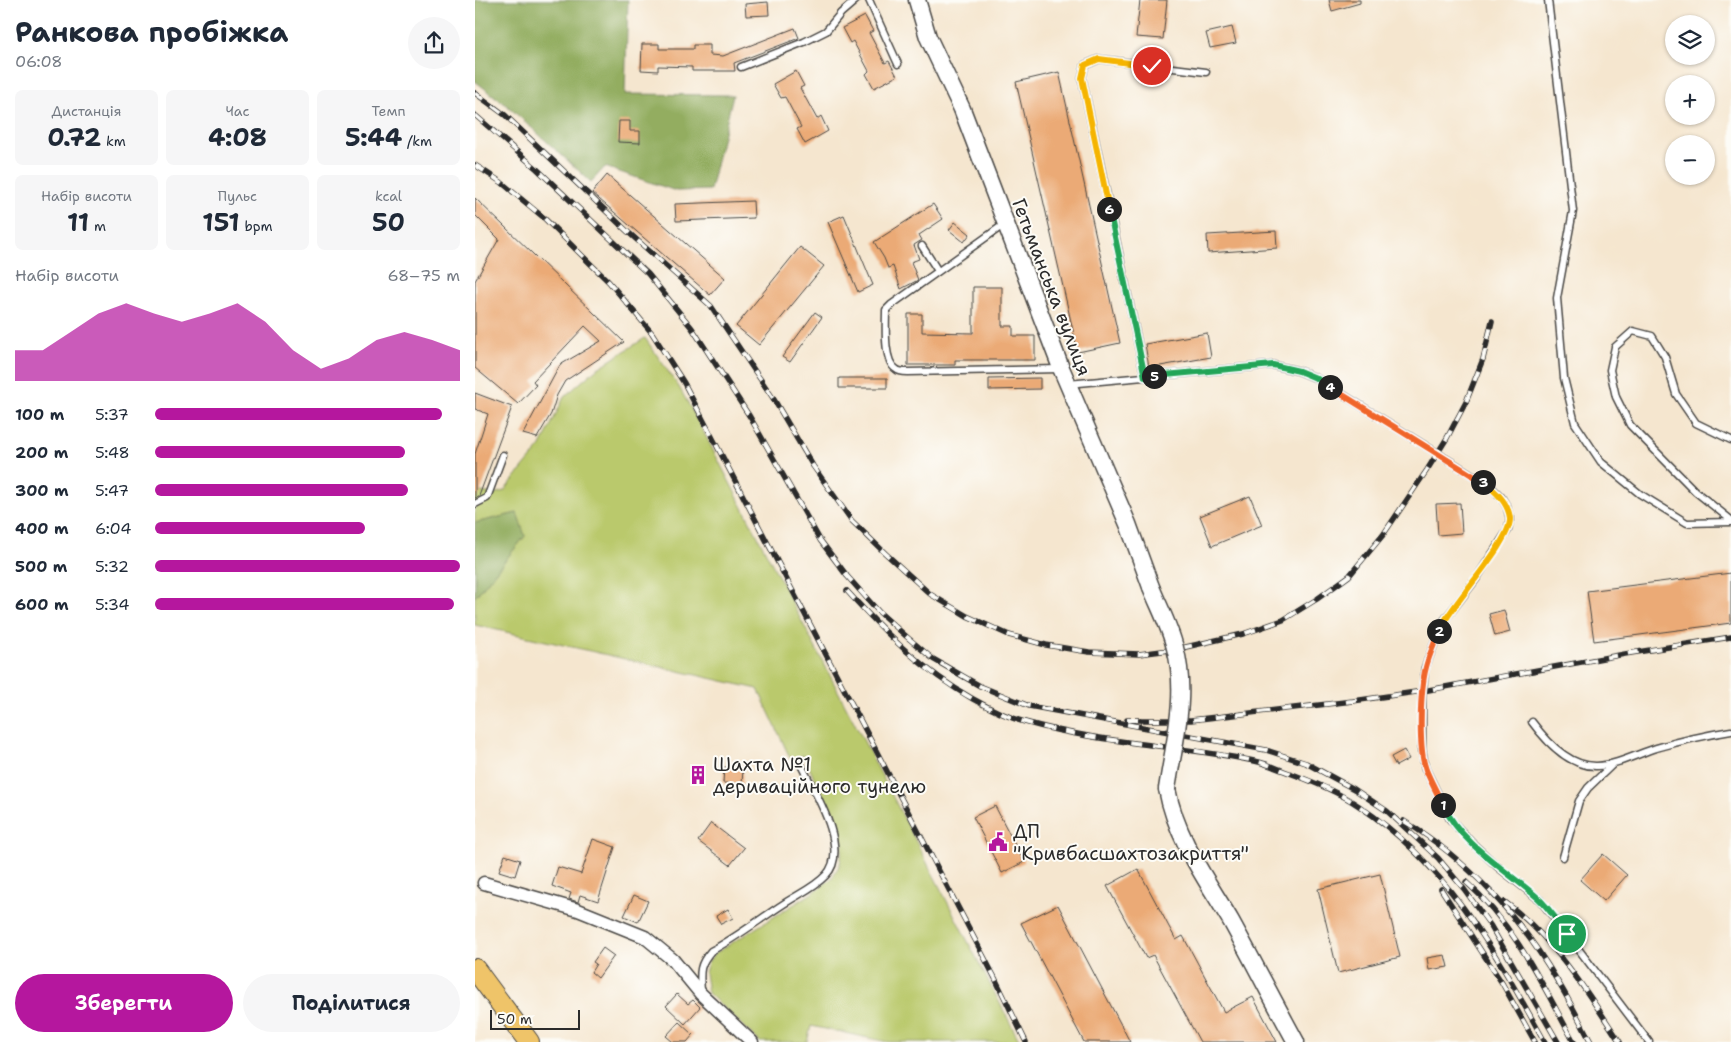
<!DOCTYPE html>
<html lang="uk">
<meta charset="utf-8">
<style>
:root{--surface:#fff;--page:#f6f6f7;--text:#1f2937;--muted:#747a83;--accent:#b5179e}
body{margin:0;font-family:"Shantell Sans",sans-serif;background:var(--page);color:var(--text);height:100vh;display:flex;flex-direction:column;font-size:19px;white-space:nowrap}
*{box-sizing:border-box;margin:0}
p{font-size:16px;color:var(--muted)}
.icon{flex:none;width:28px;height:28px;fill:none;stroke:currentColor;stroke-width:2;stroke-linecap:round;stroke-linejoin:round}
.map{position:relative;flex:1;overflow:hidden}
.details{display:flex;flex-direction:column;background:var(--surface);width:475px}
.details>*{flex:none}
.fabs{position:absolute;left:1190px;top:15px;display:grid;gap:10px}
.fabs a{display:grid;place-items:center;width:50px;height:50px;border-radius:50%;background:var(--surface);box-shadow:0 1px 4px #0004;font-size:25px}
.scale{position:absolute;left:15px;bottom:12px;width:90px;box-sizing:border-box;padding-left:5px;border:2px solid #2b2b2b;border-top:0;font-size:14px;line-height:18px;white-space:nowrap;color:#2b2b2b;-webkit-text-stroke:4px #fdfcf7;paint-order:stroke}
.pin{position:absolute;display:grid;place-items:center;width:42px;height:42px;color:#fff;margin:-21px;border:2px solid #fff;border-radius:50%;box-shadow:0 1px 5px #0007}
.km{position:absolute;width:25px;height:25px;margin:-12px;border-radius:50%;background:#222;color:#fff;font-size:14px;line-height:25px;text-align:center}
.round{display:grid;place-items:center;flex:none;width:52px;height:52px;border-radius:26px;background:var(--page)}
.head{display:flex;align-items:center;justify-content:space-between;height:85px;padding:0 15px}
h1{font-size:28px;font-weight:700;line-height:38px}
.metrics{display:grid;grid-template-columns:repeat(3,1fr);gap:8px;height:85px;padding:5px 15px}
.metrics div{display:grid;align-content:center;border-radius:8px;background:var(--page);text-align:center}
.metrics b{font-size:25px;font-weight:700}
.metrics small{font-size:14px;font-weight:400}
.metrics p{font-size:14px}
.chart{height:140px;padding:10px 15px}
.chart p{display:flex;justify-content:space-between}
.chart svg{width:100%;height:90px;margin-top:5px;fill:var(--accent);opacity:.7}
.button{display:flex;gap:10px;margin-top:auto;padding:10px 15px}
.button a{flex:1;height:58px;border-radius:30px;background:var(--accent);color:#fff;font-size:20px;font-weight:700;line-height:58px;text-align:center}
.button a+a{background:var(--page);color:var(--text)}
ul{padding:0 15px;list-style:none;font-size:16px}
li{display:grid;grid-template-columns:80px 60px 1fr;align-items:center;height:38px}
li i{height:12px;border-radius:6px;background:var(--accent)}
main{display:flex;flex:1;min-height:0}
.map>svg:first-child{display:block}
.green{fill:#bac96c;stroke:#727a4c}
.forest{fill:#93ad60;stroke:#5f6c46}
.building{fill:#ebaa76}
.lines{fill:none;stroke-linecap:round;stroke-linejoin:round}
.service-casing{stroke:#494744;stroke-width:9}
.minor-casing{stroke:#494744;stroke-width:15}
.tertiary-casing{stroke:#494744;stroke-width:19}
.primary-casing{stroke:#494744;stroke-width:22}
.service{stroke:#fff;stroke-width:6}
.minor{stroke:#fff;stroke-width:12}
.tertiary{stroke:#fff;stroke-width:16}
.primary{stroke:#efc469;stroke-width:20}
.rail-casing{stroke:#2b2b2b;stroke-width:5.5}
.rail{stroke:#fdfcf7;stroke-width:4;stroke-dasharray:11;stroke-linecap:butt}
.tertiary-bridge-casing{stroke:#494744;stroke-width:19;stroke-linecap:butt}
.tertiary-bridge{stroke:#fff;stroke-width:16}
.split-1-casing{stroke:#fff;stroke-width:10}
.split-2-casing{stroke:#fff;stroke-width:10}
.split-3-casing{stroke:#fff;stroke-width:10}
.split-4-casing{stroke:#fff;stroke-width:10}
.split-5-casing{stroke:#fff;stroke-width:10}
.split-6-casing{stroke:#fff;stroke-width:10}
.split-7-casing{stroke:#fff;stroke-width:10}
.split-1{stroke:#22a559;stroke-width:6}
.split-2{stroke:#f0652b;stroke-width:6}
.split-3{stroke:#f5b400;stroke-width:6}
.split-4{stroke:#f0652b;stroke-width:6}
.split-5{stroke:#22a559;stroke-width:6}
.split-6{stroke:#22a559;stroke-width:6}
.split-7{stroke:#f5b400;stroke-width:6}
.labels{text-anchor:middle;stroke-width:4;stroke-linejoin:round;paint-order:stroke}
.street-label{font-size:19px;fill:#2b2b2b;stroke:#fdfcf7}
.poi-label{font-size:19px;fill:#2b2b2b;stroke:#fdfcf7;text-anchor:start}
</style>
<main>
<section class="details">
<div class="head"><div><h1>Ранкова пробіжка</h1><p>06:08</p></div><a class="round"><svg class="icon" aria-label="share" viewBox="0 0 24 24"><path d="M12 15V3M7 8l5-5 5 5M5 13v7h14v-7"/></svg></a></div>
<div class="metrics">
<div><p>Дистанція</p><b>0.72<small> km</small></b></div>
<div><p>Час</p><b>4:08</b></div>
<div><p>Темп</p><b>5:44<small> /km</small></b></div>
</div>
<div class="metrics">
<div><p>Набір висоти</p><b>11<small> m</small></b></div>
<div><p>Пульс</p><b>151<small> bpm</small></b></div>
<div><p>kcal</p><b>50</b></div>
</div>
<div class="chart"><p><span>Набір висоти</span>68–75 m</p>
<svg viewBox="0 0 160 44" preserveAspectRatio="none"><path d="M0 44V29L10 29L20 20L30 11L40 6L50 11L60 15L70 11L80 6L90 15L100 29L110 38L120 33L130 24L140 20L150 24L160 29V44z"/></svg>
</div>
<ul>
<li><b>100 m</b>5:37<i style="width:94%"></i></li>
<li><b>200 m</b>5:48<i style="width:82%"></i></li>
<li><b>300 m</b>5:47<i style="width:83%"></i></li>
<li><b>400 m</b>6:04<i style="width:69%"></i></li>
<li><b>500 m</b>5:32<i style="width:100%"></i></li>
<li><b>600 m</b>5:34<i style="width:98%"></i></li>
</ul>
<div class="button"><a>Зберегти</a><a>Поділитися</a></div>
</section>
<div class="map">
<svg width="1256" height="1042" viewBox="0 0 1256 1042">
<rect width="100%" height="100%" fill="#fdfcf7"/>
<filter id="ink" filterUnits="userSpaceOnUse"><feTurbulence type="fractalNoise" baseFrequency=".02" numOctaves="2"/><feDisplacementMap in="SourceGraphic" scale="10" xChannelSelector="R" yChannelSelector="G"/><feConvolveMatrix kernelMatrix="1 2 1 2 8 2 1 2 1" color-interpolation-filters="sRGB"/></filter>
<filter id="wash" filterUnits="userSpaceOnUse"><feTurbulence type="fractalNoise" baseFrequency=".0096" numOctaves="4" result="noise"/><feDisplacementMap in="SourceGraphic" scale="20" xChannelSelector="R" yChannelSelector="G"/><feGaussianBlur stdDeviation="1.12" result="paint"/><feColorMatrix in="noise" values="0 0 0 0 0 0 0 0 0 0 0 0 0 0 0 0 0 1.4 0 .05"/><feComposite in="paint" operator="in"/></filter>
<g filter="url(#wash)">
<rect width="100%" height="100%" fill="#f5e6cf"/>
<path class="green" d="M170 338 204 387 225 425 545 1042H413L336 1026 332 1042H285L233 993 230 973 233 962 239 954 339 892 357 878 365 864 368 843 361 823 328 755 316 760 283 689 0 625V597L50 536 42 513 0 523V491L18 494 29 491 66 446 89 397 120 370Z"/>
<path class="forest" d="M0 0H153L150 94 258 95 235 190 201 191 130 167 116 182 36 109 0 81Z
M42 513 50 536 0 597V523Z"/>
<g id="blocks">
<path class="building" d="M665 0H692L688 39 661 37Z
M854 0H885V3L857 11Z
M293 2 294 15 271 16 270 4Z
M390 16 398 31 394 33 410 63 414 61 422 76 399 88 391 74 394 71 378 41 375 43 367 28Z
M757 27 761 43 735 48 731 33Z
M320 28 324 38 259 63 260 71H217V67L183 66V71L166 70 167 44H184V49H218V45H235V55L248 56Z
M321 71 329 86 325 88 342 119 346 116 353 131 330 144 322 129 326 127 310 97 306 98 298 84Z
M584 72 645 343 603 352 541 82Z
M144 121H155V131H165V143L143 142Z
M132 175 250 278 235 295 117 193Z
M0 198 149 342 90 381 82 395 76 414 62 438 48 434 85 365 126 341 110 326 58 381 61 385 43 404 0 368V281L24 239 0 215Z
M278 201 279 218 201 221 200 204Z
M458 204 468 219 444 235 447 240 439 245 444 259 436 262 443 280 426 289 418 266 413 268 409 258 399 242Z
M369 215 398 285 383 292 353 222Z
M480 222 495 234 489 242 474 230Z
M801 231 802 248 733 253 732 235Z
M325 247 349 266 284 345 261 326Z
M498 287H527V326H538V336H560V360H480V365H433V314H447V332L498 333Z
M340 312 347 317 315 362 307 357Z
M732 333 736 357 674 368 670 344Z
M364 378H412V388H364Z
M565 378V389L514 390V379Z
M0 393 37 407 4 496 0 498V454L13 414 0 409Z
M775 496 787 525 737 546 725 516Z
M985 503 987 533 963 535 961 504Z
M1256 573V623L1119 641 1112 591Z
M1029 610 1035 632 1020 636 1014 614Z
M929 750 934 759 921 766 916 757Z
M249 767 268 769 267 784 248 783Z
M520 806 549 862 527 873 498 817Z
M236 823 269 848 255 865 223 841Z
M118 839 140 847 123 901 105 895 103 902 94 899 96 893 77 886 83 867 106 874Z
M1128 854 1152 875 1129 901 1105 880Z
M30 855 45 860 40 876 24 871Z
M663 869 701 940 708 936 749 1012 778 997 802 1042H725L678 955 671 958 632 886Z
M905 874 925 957 863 973 843 889Z
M159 895 173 901 163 922 149 916Z
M583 905 655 1042H609L546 923Z
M253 909 258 918 246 924 241 916Z
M128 948 139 956 123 978 116 972 121 964 118 962Z
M970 955 973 967 954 970 952 958Z
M202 994 213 1004 218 1000 225 1007 210 1024 191 1006Z
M204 1022 218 1035 212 1042H198L191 1036Z"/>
</g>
</g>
<g filter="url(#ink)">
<use href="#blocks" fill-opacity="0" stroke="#494744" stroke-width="1"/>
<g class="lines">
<g class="service-casing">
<path id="service" d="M394 0 423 64
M1073 0 1098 211 1082 298 1089 378 1100 423 1126 462 1165 494 1212 523 1256 522
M266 67 329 42 351 31 366 13 381 0
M531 223 416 305 411 310C411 325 408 361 421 369 424 372 429 372 433 372L585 369
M447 246 463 271
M670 377 607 78 610 65 624 59 731 72
M593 384 798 365 824 371 841 378 1004 479 1017 488 1026 497 1032 507 1035 519 1033 530 1001 579 968 622 958 647 950 668 947 697V749L950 768 975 819 997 843 1023 867 1065 900 1092 934 1174 1042
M1256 440 1221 423 1201 394 1190 357 1177 336 1158 331 1140 347 1135 370 1141 397 1155 425 1221 492 1256 520
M0 504 12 498 28 455
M1057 722C1071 741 1094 767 1122 766 1142 765 1162 754 1181 748 1205 741 1231 735 1256 731
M1088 857 1104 801 1113 788 1138 764
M226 992C225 973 223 966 236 951 262 937 285 919 310 903 324 894 340 887 351 875 376 849 339 791 326 765"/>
</g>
<g class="minor-casing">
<path id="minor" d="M9 883 103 910 170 937 198 960 226 994 277 1042"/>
</g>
<g class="tertiary-casing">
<path id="tertiary" d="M442 0 453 37 487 109 586 368 653 524 676 587
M692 789C701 838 731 879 756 921 778 961 799 1002 821 1042"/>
</g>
<g class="primary-casing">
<path id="primary" d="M0 969 54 1042"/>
</g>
<use href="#service" class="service"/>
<use href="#minor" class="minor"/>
<use href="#tertiary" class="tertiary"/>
<use href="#primary" class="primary"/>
<g class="rail-casing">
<path id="rail" d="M0 93 30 115 153 232 236 306 298 398 338 466 377 521 410 553 455 594 492 616 534 635 571 645 614 652 664 654 702 649 768 634 808 620 842 599 874 576 908 535 952 470 972 438 991 402 1008 359 1017 321
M0 115 62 169 173 274 217 328 275 417 345 540 372 576 404 612 432 637 458 659 505 686 554 706 791 750 831 763 879 789 912 811 963 858 989 889 1015 925 1083 1042
M0 165 26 182 68 217 134 282 177 333 209 383 519 976 551 1042
M372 591C411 634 447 670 498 699 514 708 532 717 550 722 626 744 707 745 784 762 792 764 801 768 809 771 834 780 862 791 884 806 974 866 1019 951 1070 1042
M652 720H716L878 701 948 691 1150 654 1256 637
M929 821C992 859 1046 918 1083 982 1095 1001 1105 1022 1116 1042
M991 882C1040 925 1068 986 1099 1042
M966 889 1027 983 1060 1042
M1030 902C1079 938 1112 992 1145 1042"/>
</g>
<use href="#rail" class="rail"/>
<g class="tertiary-bridge-casing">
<path id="tertiary-bridge" d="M676 587C684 607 695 627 700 648 713 694 699 743 692 789"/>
</g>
<use href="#tertiary-bridge" class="tertiary-bridge"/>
</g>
</g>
<g class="lines" filter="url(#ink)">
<g class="split-1-casing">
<path id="split-1" d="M968 805C987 845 1030 869 1063 898 1074 908 1083 922 1092 934"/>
</g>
<g class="split-2-casing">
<path id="split-2" d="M964 631C960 643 954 655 951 667 945 690 943 748 951 770 956 782 962 793 968 805"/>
</g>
<g class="split-3-casing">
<path id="split-3" d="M964 631C976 604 1037 541 1035 518 1033 502 1021 491 1008 482"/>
</g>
<g class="split-4-casing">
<path id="split-4" d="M855 387 1008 482"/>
</g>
<g class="split-5-casing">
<path id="split-5" d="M679 376 798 365 824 371 841 378 855 387"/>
</g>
<g class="split-6-casing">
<path id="split-6" d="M634 209 670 377 679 376"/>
</g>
<g class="split-7-casing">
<path id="split-7" d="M634 209 607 78 610 65 624 59 677 66"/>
</g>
<use href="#split-1" class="split-1"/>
<use href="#split-2" class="split-2"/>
<use href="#split-3" class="split-3"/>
<use href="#split-4" class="split-4"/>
<use href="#split-5" class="split-5"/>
<use href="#split-6" class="split-6"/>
<use href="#split-7" class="split-7"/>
</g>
<defs>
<g id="building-bare" transform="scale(1.5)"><path d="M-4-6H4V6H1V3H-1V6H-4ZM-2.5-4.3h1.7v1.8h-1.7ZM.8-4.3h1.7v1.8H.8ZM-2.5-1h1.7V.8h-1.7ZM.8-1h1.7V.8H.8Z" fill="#b5179e" stroke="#fdfcf7" stroke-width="2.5" paint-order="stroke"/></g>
<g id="civic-bare" transform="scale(1.5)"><path d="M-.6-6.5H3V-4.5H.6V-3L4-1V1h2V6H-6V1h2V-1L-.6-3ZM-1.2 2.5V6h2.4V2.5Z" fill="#b5179e" stroke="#fdfcf7" stroke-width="2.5" paint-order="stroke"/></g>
</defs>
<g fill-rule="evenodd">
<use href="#building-bare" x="223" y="775"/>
<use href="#civic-bare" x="523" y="842"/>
</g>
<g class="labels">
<g class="street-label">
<text transform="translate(577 287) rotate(69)" y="7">Гетьманська вулиця</text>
</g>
<g class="poi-label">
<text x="238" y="771">Шахта №1<tspan x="238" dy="22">дериваційного тунелю</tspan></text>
<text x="538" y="838">ДП<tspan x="538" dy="22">"Кривбасшахтозакриття"</tspan></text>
</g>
</g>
</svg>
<div class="fabs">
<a><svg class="icon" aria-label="layers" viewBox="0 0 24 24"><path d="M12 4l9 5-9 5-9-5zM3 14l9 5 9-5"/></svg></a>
<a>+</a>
<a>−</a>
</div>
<div class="scale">50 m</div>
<div class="pin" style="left:1092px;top:934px;background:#1e9e55"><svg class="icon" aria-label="arrive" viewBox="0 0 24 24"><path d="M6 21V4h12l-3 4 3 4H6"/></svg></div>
<div class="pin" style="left:677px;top:66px;background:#d93025"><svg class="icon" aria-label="check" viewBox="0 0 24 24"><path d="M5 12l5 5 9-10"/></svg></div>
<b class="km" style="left:968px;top:805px">1</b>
<b class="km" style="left:964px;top:631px">2</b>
<b class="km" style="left:1008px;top:482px">3</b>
<b class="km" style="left:855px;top:387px">4</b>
<b class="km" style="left:679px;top:376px">5</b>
<b class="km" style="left:634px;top:209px">6</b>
</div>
</main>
